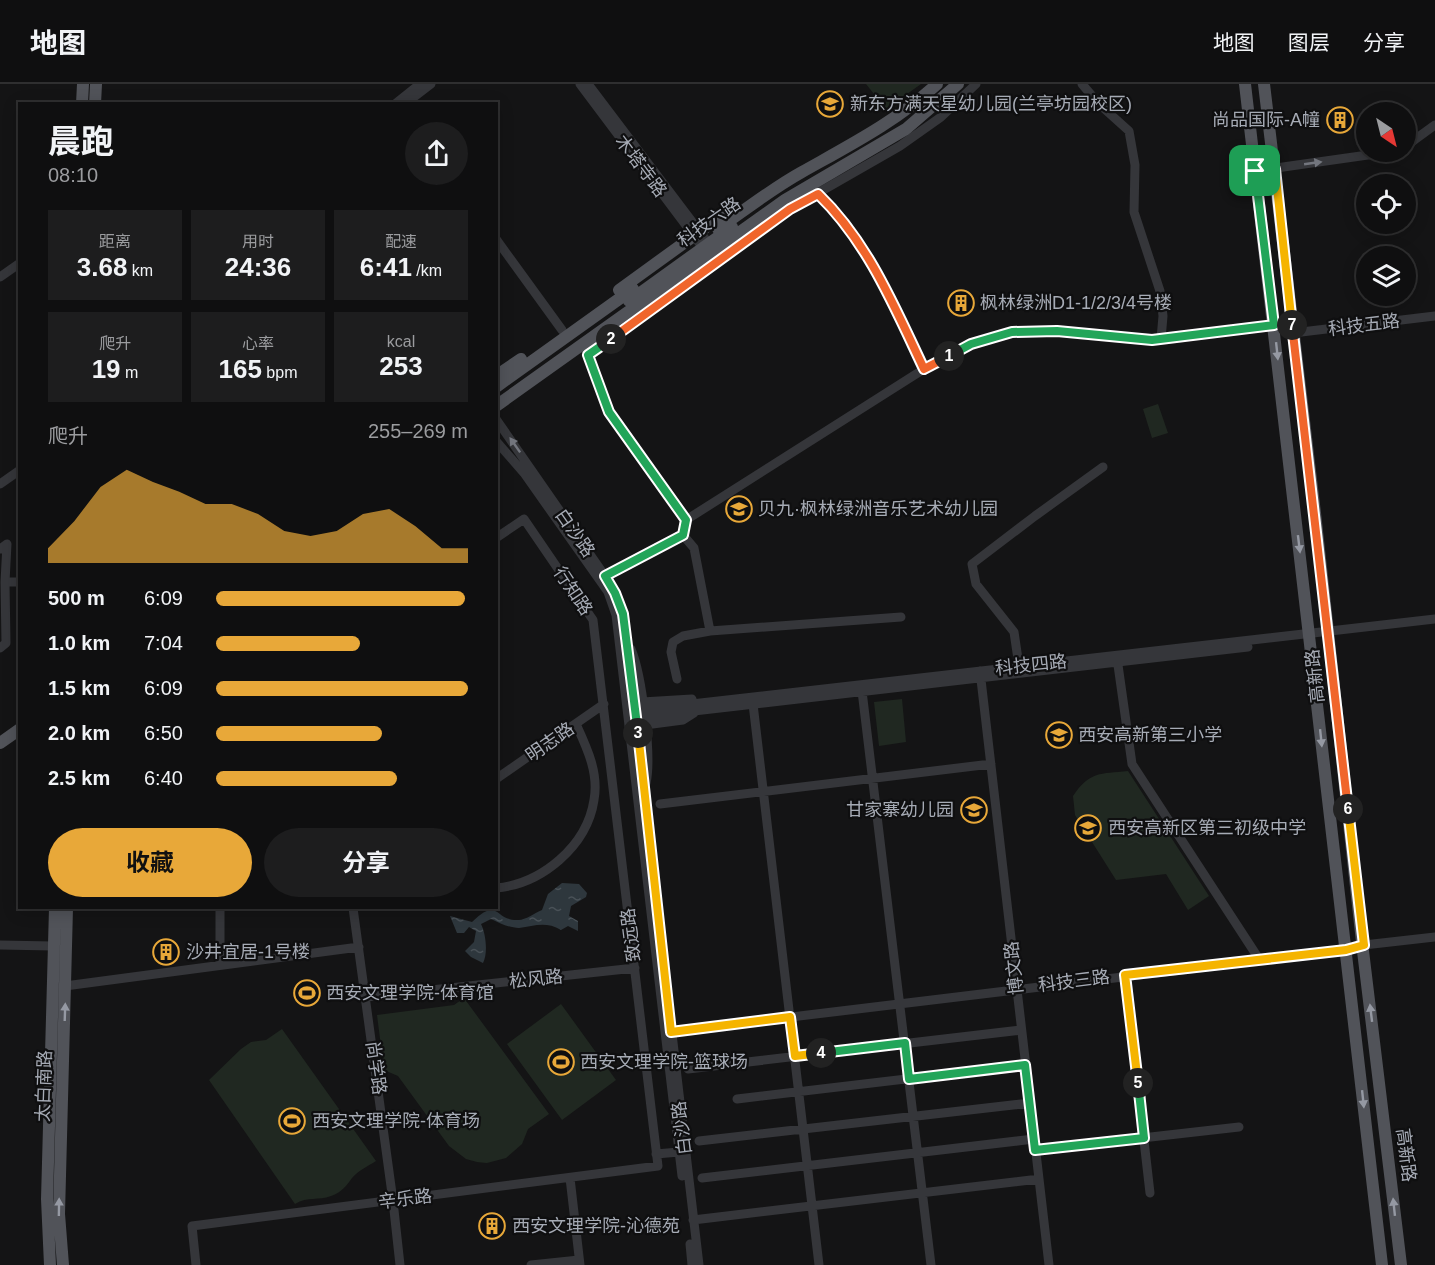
<!DOCTYPE html>
<html lang="zh">
<meta charset="utf-8">
<style>
:root{--surface:#0f0f10;--page:#1d1d1e;--text:#f1f3f6;--muted:#9b9c9f;--line:#2f2f30;--accent:#e8a839}
body{margin:0;font-family:Arial,"Noto Sans SC",sans-serif;background:var(--page);color:var(--text);height:100vh;display:flex;flex-direction:column;font-size:22px;white-space:nowrap}
*{box-sizing:border-box;margin:0}
p{font-size:20px;color:var(--muted)}
.icon{flex:none;width:33px;height:33px;fill:none;stroke:currentColor;stroke-width:2;stroke-linecap:round;stroke-linejoin:round}
.map{position:relative;flex:1;overflow:hidden}
.panel{position:absolute;left:18px;top:18px;width:480px;height:807px;display:flex;flex-direction:column;background:var(--surface);border-radius:0px;box-shadow:0 3px 15px #0003,0 0 0 2px var(--line)}
.panel>*{flex:none}
.needle{width:39px;rotate:145deg}
.controls{position:absolute;left:1356px;top:18px;display:grid;gap:12px}
.controls a{display:grid;place-items:center;width:60px;height:60px;border-radius:50%;background:var(--surface);box-shadow:0 3px 15px #0003,0 0 0 2px var(--line);font-size:30px}
.pin{position:absolute;display:grid;place-items:center;width:51px;height:51px;color:#fff;margin:-26px;border-radius:12px;box-shadow:0 3px 9px #0006}
.km{position:absolute;width:30px;height:30px;margin:-15px;border-radius:50%;background:#222;color:#fff;font-size:16px;line-height:30px;text-align:center}
.round{display:grid;place-items:center;flex:none;width:63px;height:63px;border-radius:32px;background:var(--page)}
.overview{display:flex;align-items:center;justify-content:space-between;height:102px;padding:0 30px}
h1{font-size:33px;font-weight:700;line-height:45px}
.figures{display:grid;grid-template-columns:repeat(3,1fr);gap:9px;height:102px;padding:6px 30px}
.figures div{display:grid;align-content:center;border-radius:0px;background:var(--page);text-align:center}
.figures b{font-size:26px;font-weight:700}
.figures small{font-size:16px;font-weight:400}
.figures p{font-size:16px}
.chart{height:168px;padding:12px 30px}
.chart p{display:flex;justify-content:space-between}
.chart svg{width:100%;height:108px;margin-top:6px;fill:var(--accent);opacity:.7}
.primary-button{display:flex;gap:12px;margin-top:auto;padding:12px 30px}
.primary-button a{flex:1;height:69px;border-radius:36px;background:var(--accent);color:#111;font-size:24px;font-weight:700;line-height:69px;text-align:center}
.primary-button a+a{background:var(--page);color:var(--text)}
ul{padding:0 30px;list-style:none;font-size:20px}
li{display:grid;grid-template-columns:96px 72px 1fr;align-items:center;height:45px}
li i{height:15px;border-radius:8px;background:var(--accent)}
header{display:flex;align-items:center;gap:36px;box-sizing:border-box;height:84px;padding:0 30px;background:var(--surface);border-bottom:2px solid var(--line)}
header strong{font-size:28px}
nav{display:flex;gap:33px;margin-inline-start:auto;font-size:21px}
.map>svg:first-child{display:block}
.green{fill:#202821}
.water{fill:url(#water-ripples)}
.lines{fill:none;stroke-linecap:round;stroke-linejoin:round}
.minor{stroke:#35363a;stroke-width:9}
.major{stroke:#515359;stroke-width:12}
.oneway{fill:#73767e}
.oneway2{fill:#9599a3}
.split-1-casing{stroke:#fff;stroke-width:12}
.split-2-casing{stroke:#fff;stroke-width:12}
.split-3-casing{stroke:#fff;stroke-width:12}
.split-4-casing{stroke:#fff;stroke-width:12}
.split-5-casing{stroke:#fff;stroke-width:12}
.split-6-casing{stroke:#fff;stroke-width:12}
.split-7-casing{stroke:#fff;stroke-width:12}
.split-8-casing{stroke:#fff;stroke-width:12}
.split-1{stroke:#22a559;stroke-width:8}
.split-2{stroke:#f0652b;stroke-width:8}
.split-3{stroke:#22a559;stroke-width:8}
.split-4{stroke:#f5b400;stroke-width:8}
.split-5{stroke:#22a559;stroke-width:8}
.split-6{stroke:#f5b400;stroke-width:8}
.split-7{stroke:#f0652b;stroke-width:8}
.split-8{stroke:#f5b400;stroke-width:8}
.labels{text-anchor:middle;stroke-width:4.5;stroke-linejoin:round;paint-order:stroke}
.poi-label{font-size:18px;fill:#a6abb5;stroke:#0f0f10;text-anchor:start}
.street-label{font-size:18px;fill:#a6abb5;stroke:#0f0f10}
</style>
<header>
<strong>地图</strong>
<nav><a>地图</a><a>图层</a><a>分享</a></nav>
</header>
<div class="map">
<svg width="1435" height="1181" viewBox="0 0 1435 1181">
<defs>
<pattern id="water-ripples" width="26" height="14" patternUnits="userSpaceOnUse" patternTransform="scale(1.5)"><rect width="26" height="14" fill="#2e373d"/><path d="M2 4q2-2 4 0t4 0M15 11q2-2 4 0t4 0" fill="none" stroke="#495157"/></pattern>
</defs>
<rect width="100%" height="100%" fill="#141415"/>
<path class="green" d="M866 0H921L886 25Z
M1158 320 1168 349 1152 354 1143 325Z
M902 615 906 658 879 662 874 618Z
M1128 687 1209 812 1188 826 1166 790 1116 796 1075 731 1073 712C1090 687 1100 690 1128 687Z
M464 914 549 1030 528 1045 522 1060 506 1074 487 1079 477 1078 466 1075 449 1062 398 992 384 986 377 931 454 921Z
M561 920 616 996 562 1036 507 960Z
M282 945 376 1077C368 1082 358 1087 352 1094 346 1102 342 1108 331 1112 318 1117 308 1112 295 1120L209 996 241 965 251 958 266 956Z"/>
<path class="water" d="M562 799 579 800 587 809 586 813 571 822 569 832 578 837V847L568 842 561 846C546 837 534 842 519 844 510 844 499 839 491 835L481 840C486 850 488 870 483 879L471 873 465 867 474 858 476 847 469 843 464 849H457L450 832 472 838C500 811 494 838 519 836 525 836 535 829 542 826L548 810Z"/>
<g class="lines">
<path class="minor" d="M580 0 703 164
M588 0 709 160
M1082 0 1099 20 1129 47 1135 81 1134 128 1160 207 1163 232 1161 255
M395 20 420 0
M405 20 431 0
M1406 62 1435 41
M1255 87 1389 68
M818 110C868 158 895 223 924 285
M496 155 562 246
M0 193 20 179
M1293 249 1435 232
M496 335 605 492 615 509 623 530 699 1181
M496 357 524 389 608 508 616 531 682 1092
M0 400 20 386
M686 436 609 328 588 271 790 125 900 62 941 33 976 0
M683 451 694 464 710 547
M0 465 7 460 5 498 6 559 0 564
M605 492 683 451 686 436 924 285 971 260 1012 248 1057 247 1152 256 1274 241
M5 498H20
M631 565C642 591 652 673 646 699
M1117 574 1132 680 1259 875
M1019 582 1014 548 976 500 972 480 1035 432 1103 383
M980 587 1049 1181
M677 595 671 568 673 558 683 552 710 547 901 533
M862 607 931 1181
M642 618 692 615
M753 620 819 1181
M630 627 1435 535
M633 634 1248 563
M645 641 683 636 694 629
M496 695 604 620
M660 720 991 680
M496 804C542 800 587 762 594 716 599 689 587 664 576 640
M353 824 393 1117 400 1181
M0 861 53 862
M220 881V824
M1125 891 1150 1109
M65 902 359 863
M366 913 635 884
M667 948 1346 866 1364 861 1435 853
M688 985 1021 946
M737 1015 1025 981
M699 1057 1030 1019
M1036 1066 1239 1043
M656 1070 679 1068
M570 1094 580 1181
M702 1094 1034 1055
M693 1136 1039 1095
M690 1160 692 1181
M196 1181 192 1142 658 1082 593 536 524 435 496 454
M531 1181 579 1176"/>
<path class="major" d="M1245 0 1382 1181
M1264 0 1315 429 1363 867 1401 1181
M82 20 83 0
M95 20 96 0
M718 145C746 125 773 104 802 88 850 61 897 37 937 0
M619 206 724 130
M629 217 732 143
M496 292 521 275
M496 303 633 205
M496 322 785 116 906 45 958 0
M0 659 20 645
M50 1181 47 1115 55 824
M63 1181 59 1130 67 824"/>
</g>
<defs><path id="oneway-solid" d="M-6-.8H1V-3.2L6.5 0L1 3.2V.8H-6Z" transform="scale(1.5)"/></defs>
<g class="oneway">
<use href="#oneway-solid" transform="translate(1313 79) rotate(-8)"/>
<use href="#oneway-solid" transform="translate(515 361) rotate(-125)"/>
</g>
<g class="oneway2">
<use href="#oneway-solid" transform="translate(1277 267) rotate(84)"/>
<use href="#oneway-solid" transform="translate(1299 460) rotate(83)"/>
<use href="#oneway-solid" transform="translate(1321 654) rotate(84)"/>
<use href="#oneway-solid" transform="translate(65 928) rotate(-88)"/>
<use href="#oneway-solid" transform="translate(1371 929) rotate(-97)"/>
<use href="#oneway-solid" transform="translate(1363 1015) rotate(84)"/>
<use href="#oneway-solid" transform="translate(59 1123) rotate(-89)"/>
<use href="#oneway-solid" transform="translate(1394 1123) rotate(-96)"/>
</g>
<g class="lines">
<g class="split-1-casing">
<path id="split-1" d="M949 272 971 260 1012 248 1057 247 1152 256 1274 241 1255 87"/>
</g>
<g class="split-2-casing">
<path id="split-2" d="M611 255 790 125 818 110C868 158 895 224 924 285L949 272"/>
</g>
<g class="split-3-casing">
<path id="split-3" d="M611 255 588 271 609 328 686 436 683 451 605 492 615 509 623 530 638 649"/>
</g>
<g class="split-4-casing">
<path id="split-4" d="M638 649 671 948 790 933 795 972 821 969"/>
</g>
<g class="split-5-casing">
<path id="split-5" d="M821 969 905 959 909 995 1025 981 1035 1066 1144 1054 1138 999"/>
</g>
<g class="split-6-casing">
<path id="split-6" d="M1138 999 1125 891 1346 866 1364 861 1348 725"/>
</g>
<g class="split-7-casing">
<path id="split-7" d="M1292 241 1348 725"/>
</g>
<g class="split-8-casing">
<path id="split-8" d="M1255 87 1275 85 1292 241"/>
</g>
<use href="#split-1" class="split-1"/>
<use href="#split-2" class="split-2"/>
<use href="#split-3" class="split-3"/>
<use href="#split-4" class="split-4"/>
<use href="#split-5" class="split-5"/>
<use href="#split-6" class="split-6"/>
<use href="#split-7" class="split-7"/>
<use href="#split-8" class="split-8"/>
</g>
<defs>
<g id="school-ring" transform="scale(1.35)"><circle r="9.5" fill="#0f0f10" stroke="#e8a839" stroke-width="1.5"/><path d="M0-5L7-2L0 1L-7-2ZM-4 1L0 2.5L4 1V4Q0 6-4 4Z" fill="#e8a839"/></g>
<g id="building-ring" transform="scale(1.35)"><circle r="9.5" fill="#0f0f10" stroke="#e8a839" stroke-width="1.5"/><path d="M-4-6H4V6H1V3H-1V6H-4ZM-2.5-4.3h1.7v1.8h-1.7ZM.8-4.3h1.7v1.8H.8ZM-2.5-1h1.7V.8h-1.7ZM.8-1h1.7V.8H.8Z" fill="#e8a839"/></g>
<g id="stadium-ring" transform="scale(1.35)"><circle r="9.5" fill="#0f0f10" stroke="#e8a839" stroke-width="1.5"/><path d="M0-5a6.5 5 0 1 0 0 10a6.5 5 0 1 0 0-10ZM-3.5-1.8h7v3.6h-7Z" fill="#e8a839"/></g>
</defs>
<g fill-rule="evenodd">
<use href="#school-ring" x="830" y="20"/>
<use href="#building-ring" x="1340" y="36"/>
<use href="#building-ring" x="961" y="219"/>
<use href="#school-ring" x="739" y="425"/>
<use href="#school-ring" x="1059" y="651"/>
<use href="#school-ring" x="974" y="726"/>
<use href="#school-ring" x="1088" y="744"/>
<use href="#building-ring" x="166" y="868"/>
<use href="#stadium-ring" x="307" y="909"/>
<use href="#stadium-ring" x="561" y="978"/>
<use href="#stadium-ring" x="292" y="1037"/>
<use href="#building-ring" x="492" y="1142"/>
</g>
<g class="labels">
<g class="poi-label">
<text x="850" y="26">新东方满天星幼儿园(兰亭坊园校区)</text>
<text x="1320" y="42" text-anchor="end">尚品国际-A幢</text>
<text x="980" y="225">枫林绿洲D1-1/2/3/4号楼</text>
<text x="758" y="431">贝九·枫林绿洲音乐艺术幼儿园</text>
<text x="1078" y="657">西安高新第三小学</text>
<text x="954" y="732" text-anchor="end">甘家寨幼儿园</text>
<text x="1108" y="750">西安高新区第三初级中学</text>
<text x="186" y="874">沙井宜居-1号楼</text>
<text x="326" y="915">西安文理学院-体育馆</text>
<text x="580" y="984">西安文理学院-篮球场</text>
<text x="312" y="1043">西安文理学院-体育场</text>
<text x="512" y="1148">西安文理学院-沁德苑</text>
</g>
<g class="street-label">
<text transform="translate(641 82) rotate(53)" y="6">木塔寺路</text>
<text transform="translate(709 138) rotate(-35)" y="6">科技六路</text>
<text transform="translate(1364 241) rotate(-7)" y="6">科技五路</text>
<text transform="translate(575 449) rotate(55)" y="6">白沙路</text>
<text transform="translate(573 507) rotate(56)" y="6">行知路</text>
<text transform="translate(1031 581) rotate(-6)" y="6">科技四路</text>
<text transform="translate(1315 592) rotate(-96)" y="6">高新路</text>
<text transform="translate(550 658) rotate(-35)" y="6">明志路</text>
<text transform="translate(631 851) rotate(-97)" y="6">致远路</text>
<text transform="translate(1014 884) rotate(-96)" y="6">博文路</text>
<text transform="translate(536 895) rotate(-6)" y="6">松风路</text>
<text transform="translate(1074 897) rotate(-7)" y="6">科技三路</text>
<text transform="translate(376 984) rotate(82)" y="6">尚学路</text>
<text transform="translate(44 1002) rotate(-88)" y="6">太白南路</text>
<text transform="translate(682 1044) rotate(-97)" y="6">白沙路</text>
<text transform="translate(1406 1071) rotate(83)" y="6">高新路</text>
<text transform="translate(405 1115) rotate(-7)" y="6">辛乐路</text>
</g>
</g>
</svg>
<div class="controls">
<a><svg class="needle" viewBox="-14 -14 28 28"><path d="M0-13l5 13h-10z" fill="#e53935"/><path d="M0 13l5-13h-10z" fill="#9b9c9f"/></svg></a>
<a><svg class="icon" aria-label="locate" viewBox="0 0 24 24"><circle cx="12" cy="12" r="6"/><path d="M12 2v4M12 18v4M2 12h4M18 12h4"/></svg></a>
<a><svg class="icon" aria-label="layers" viewBox="0 0 24 24"><path d="M12 4l9 5-9 5-9-5zM3 14l9 5 9-5"/></svg></a>
</div>
<div class="pin" style="left:1255px;top:87px;background:#1e9e55"><svg class="icon" aria-label="arrive" viewBox="0 0 24 24"><path d="M6 21V4h12l-3 4 3 4H6"/></svg></div>
<b class="km" style="left:949px;top:272px">1</b>
<b class="km" style="left:611px;top:255px">2</b>
<b class="km" style="left:638px;top:649px">3</b>
<b class="km" style="left:821px;top:969px">4</b>
<b class="km" style="left:1138px;top:999px">5</b>
<b class="km" style="left:1348px;top:725px">6</b>
<b class="km" style="left:1292px;top:241px">7</b>
<section class="panel">
<div class="overview"><div><h1>晨跑</h1><p>08:10</p></div><a class="round"><svg class="icon" aria-label="share" viewBox="0 0 24 24"><path d="M12 15V3M7 8l5-5 5 5M5 13v7h14v-7"/></svg></a></div>
<div class="figures">
<div><p>距离</p><b>3.68<small> km</small></b></div>
<div><p>用时</p><b>24:36</b></div>
<div><p>配速</p><b>6:41<small> /km</small></b></div>
</div>
<div class="figures">
<div><p>爬升</p><b>19<small> m</small></b></div>
<div><p>心率</p><b>165<small> bpm</small></b></div>
<div><p>kcal</p><b>253</b></div>
</div>
<div class="chart"><p><span>爬升</span>255–269 m</p>
<svg viewBox="0 0 160 44" preserveAspectRatio="none"><path d="M0 44V38L10 27L20 13L30 6L40 11L50 15L60 20L70 20L80 24L90 31L100 33L110 31L120 24L130 22L140 29L150 38L160 38V44z"/></svg>
</div>
<ul>
<li><b>500 m</b>6:09<i style="width:99%"></i></li>
<li><b>1.0 km</b>7:04<i style="width:57%"></i></li>
<li><b>1.5 km</b>6:09<i style="width:100%"></i></li>
<li><b>2.0 km</b>6:50<i style="width:66%"></i></li>
<li><b>2.5 km</b>6:40<i style="width:72%"></i></li>
</ul>
<div class="primary-button"><a>收藏</a><a>分享</a></div>
</section>
</div>
